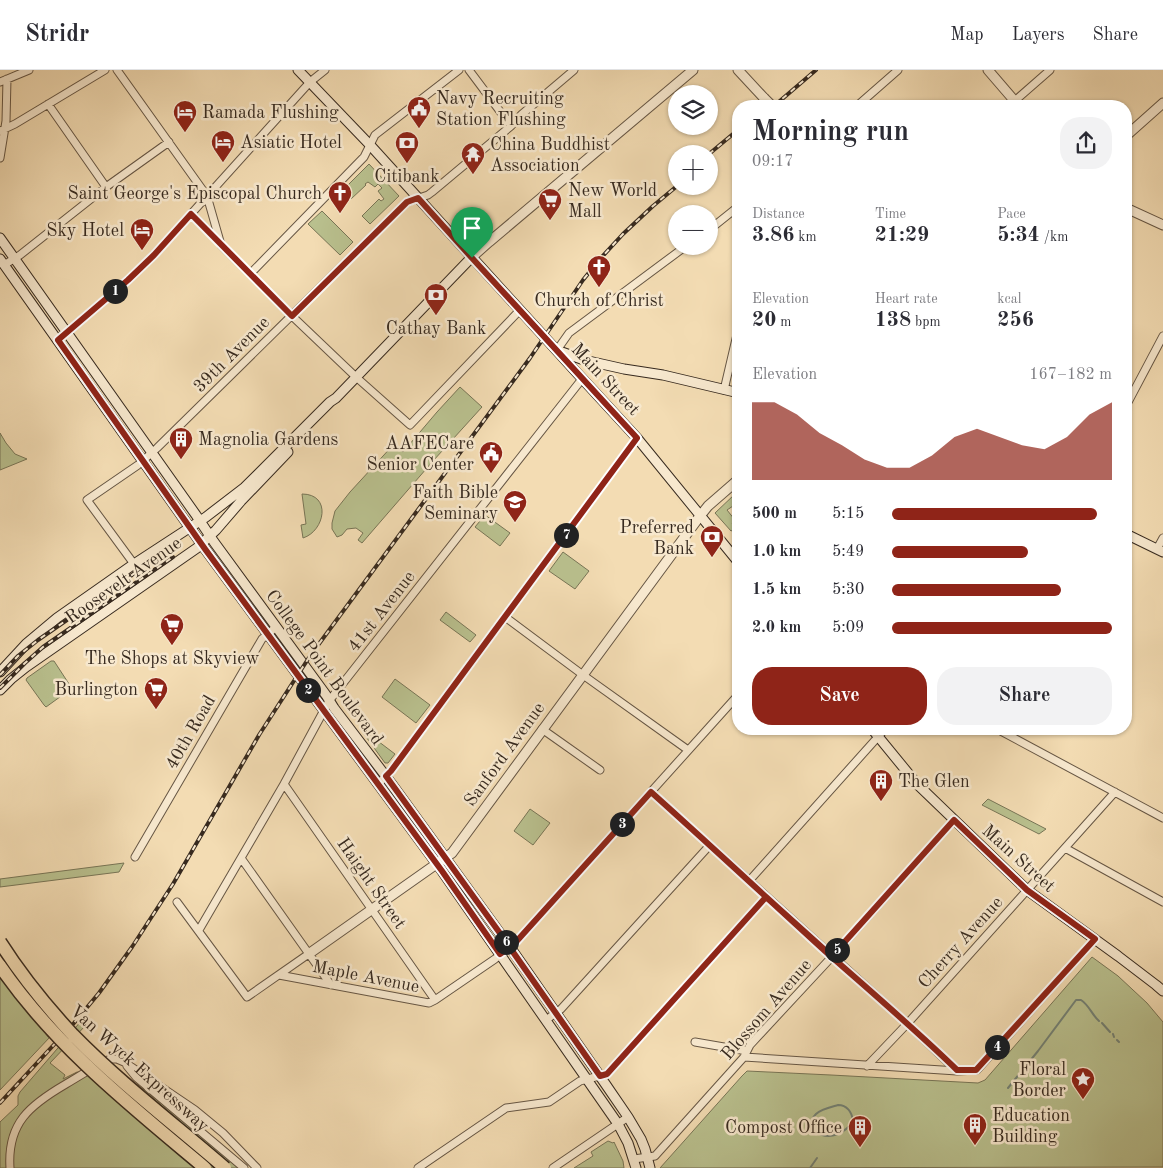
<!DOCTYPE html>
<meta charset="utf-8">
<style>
:root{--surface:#fff;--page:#f2f2f3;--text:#2b2b33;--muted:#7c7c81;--line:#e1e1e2;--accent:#8f2418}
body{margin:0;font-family:"Old Standard TT",serif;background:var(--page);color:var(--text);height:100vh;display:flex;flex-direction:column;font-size:19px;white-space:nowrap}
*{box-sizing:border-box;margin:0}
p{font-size:16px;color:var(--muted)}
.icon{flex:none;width:28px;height:28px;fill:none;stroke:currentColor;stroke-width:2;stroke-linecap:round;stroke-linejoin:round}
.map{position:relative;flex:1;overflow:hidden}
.panel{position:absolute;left:732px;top:30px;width:400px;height:635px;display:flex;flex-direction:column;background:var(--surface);border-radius:20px;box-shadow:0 1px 4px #0004}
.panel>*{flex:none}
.buttons{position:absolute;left:668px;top:15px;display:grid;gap:10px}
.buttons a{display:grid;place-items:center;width:50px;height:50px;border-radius:50%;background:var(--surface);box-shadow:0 1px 4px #0004;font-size:25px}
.pin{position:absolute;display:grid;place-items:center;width:42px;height:42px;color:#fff;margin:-51px -21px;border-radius:50% 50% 50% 0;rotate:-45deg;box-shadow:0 0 5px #0007}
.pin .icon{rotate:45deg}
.km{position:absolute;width:25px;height:25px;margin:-12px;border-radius:50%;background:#222;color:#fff;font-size:14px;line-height:25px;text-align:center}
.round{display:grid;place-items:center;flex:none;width:52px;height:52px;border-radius:20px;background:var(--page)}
.summary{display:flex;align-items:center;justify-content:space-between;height:85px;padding:0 20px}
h1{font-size:28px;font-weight:700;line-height:38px}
.figures{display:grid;grid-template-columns:repeat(3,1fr);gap:8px;height:85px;padding:5px 20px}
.figures div{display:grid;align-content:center}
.figures b{font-size:21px;font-weight:700}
.figures small{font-size:14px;font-weight:400}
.figures p{font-size:14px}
.chart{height:140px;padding:10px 20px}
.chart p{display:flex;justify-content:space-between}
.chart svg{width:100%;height:90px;margin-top:5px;fill:var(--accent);opacity:.7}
.button{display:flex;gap:10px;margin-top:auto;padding:10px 20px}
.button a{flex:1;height:58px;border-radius:20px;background:var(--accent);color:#fff;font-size:20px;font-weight:700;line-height:58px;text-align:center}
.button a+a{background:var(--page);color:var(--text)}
ul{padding:0 20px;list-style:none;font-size:16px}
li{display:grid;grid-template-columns:80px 60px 1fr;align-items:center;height:38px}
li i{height:12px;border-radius:6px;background:var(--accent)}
header{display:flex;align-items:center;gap:30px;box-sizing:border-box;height:70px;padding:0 25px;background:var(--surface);border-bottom:1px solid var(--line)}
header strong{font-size:24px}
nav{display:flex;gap:28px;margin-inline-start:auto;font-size:18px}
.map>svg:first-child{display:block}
.green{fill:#b9c08e;stroke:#787556}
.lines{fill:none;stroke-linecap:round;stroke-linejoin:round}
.stream{stroke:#738175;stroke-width:2}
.minor-casing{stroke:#665644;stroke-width:9}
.tertiary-casing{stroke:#665644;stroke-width:11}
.secondary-casing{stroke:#372a1f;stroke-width:11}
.minor{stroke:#f7e8ce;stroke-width:7}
.tertiary{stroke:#f7e8ce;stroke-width:9}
.secondary{stroke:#f7e8ce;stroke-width:9}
.rail-casing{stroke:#372a1f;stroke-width:4}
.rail{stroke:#f7e8ce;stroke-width:2;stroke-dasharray:5.5;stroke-linecap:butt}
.tertiary-bridge-casing{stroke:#665644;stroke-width:11;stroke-linecap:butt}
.motorway-bridge-casing{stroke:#372a1f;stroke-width:15;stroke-linecap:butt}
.tertiary-bridge{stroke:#f7e8ce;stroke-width:9}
.motorway-bridge{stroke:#f3dcb3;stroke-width:12}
.route-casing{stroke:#fff;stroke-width:10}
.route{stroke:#8f2418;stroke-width:6}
.labels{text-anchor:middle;stroke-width:5;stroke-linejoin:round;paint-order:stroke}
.poi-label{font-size:18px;fill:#372a1f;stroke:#f7e8ce;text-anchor:start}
.street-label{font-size:18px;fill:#372a1f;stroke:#f7e8ce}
</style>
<header>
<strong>Stridr</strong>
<nav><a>Map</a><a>Layers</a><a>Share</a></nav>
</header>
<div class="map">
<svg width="1163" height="1098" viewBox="0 0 1163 1098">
<rect width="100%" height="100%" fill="#f3dcb3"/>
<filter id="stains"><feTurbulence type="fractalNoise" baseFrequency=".004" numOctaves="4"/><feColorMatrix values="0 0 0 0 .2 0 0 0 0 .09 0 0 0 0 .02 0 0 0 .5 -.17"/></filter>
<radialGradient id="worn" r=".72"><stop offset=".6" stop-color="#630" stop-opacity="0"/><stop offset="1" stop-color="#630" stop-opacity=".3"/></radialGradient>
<path class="green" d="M369 94 399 126 370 154 362 146 379 129 381 131 384 129 378 121 382 118 378 114 375 117 368 112 365 114 366 115 351 129 350 127 352 125 346 117Z
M322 141 353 172 340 185 308 154Z
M460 317 482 337 433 391 362 473 358 470 363 463 356 458 347 459 342 465 337 467 332 459V453L335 441 350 422 394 374 403 382 437 342Z
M0 363 6 373 15 384 27 389 0 400Z
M302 424C332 424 325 461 303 468L301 455 306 454Z
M735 424 739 428V432L727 440 735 450 732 453 735 457V459L731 461 715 443Z
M485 445 510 463 500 476 475 457Z
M563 482 589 501 575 519 549 501Z
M446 542 476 565 470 572 440 550Z
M51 591H54L71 617V619L46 637 44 635 26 610 27 608Z
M395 609 430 635 416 653 382 627Z
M366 662 395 684 388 693H385L364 664Z
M988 729 1046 759 1039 764 982 735Z
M530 739 550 753 533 775 514 761Z
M124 793 119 802 0 817V809Z
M1092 887 1118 906 1147 933 1163 952V1097L660 1098 742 1006 747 1001 831 1005 978 1013 985 1010Z
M0 900 48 967H50L0 1020Z
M82 950 86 955 50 993 65 1005 63 1009 77 1002 134 1012 179 1047 239 1098H0V1052L18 1035V1026L20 1022Z
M608 1071 613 1073 614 1072 623 1091 624 1098H574L593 1086 591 1082Z"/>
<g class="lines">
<path class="stream" d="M1102 953 1110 962
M1113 964 1114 967
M1117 970 1119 972
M1008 1018 1038 981 1076 930H1081C1089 935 1092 945 1099 951
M838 1035C847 1035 852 1042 853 1051 835 1079 799 1062 816 1044 821 1039 831 1037 838 1035Z
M810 1098 817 1088"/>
<g class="minor-casing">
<path id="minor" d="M117 0 207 126 221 175 292 246 356 307 410 355 520 240
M469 0 511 56
M0 12 29 0
M48 34 106 117
M857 36 898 0
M1009 36 1050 0
M0 61 15 54 105 0
M0 88 6 51 7 9
M191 144 221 174
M709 160 739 136
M4 195 20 185 106 117 169 72
M251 203 364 87 375 65 459 0
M58 270 128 210 154 185 310 12 325 0
M557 280 569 263 686 176
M724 320 739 256
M1126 336 1163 266
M1157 479 1163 468
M134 494 87 430 138 395 157 378 407 132 428 125 432 122 511 56 521 45 574 0
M505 547 583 605 688 680
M542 659 600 700
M997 659 1163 748
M284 714 435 930
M378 714 391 701 637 368
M651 722 912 958 957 1001
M1065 778 1163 832
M135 787 262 569 276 557
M241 788 331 915
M749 811 885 659
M177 832 247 927 310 883
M199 860 284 714 329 631 582 309
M279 905 429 933 435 930 495 889 515 873 739 624
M546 950 561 939 710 775
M695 972 747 981
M744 987 957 1001 977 1000 1095 869
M127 996 136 1007 244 1098
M867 996 907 954 1115 722
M634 1089 655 1086 744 987 750 975 828 891 954 750
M10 1098C7 1053 30 1035 66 1014 81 1005 95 996 110 989H117L124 992 195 1040 223 1063 257 1098
M418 1098 506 1038 549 1032 580 1011 607 1004 766 827
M553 1098 628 1047"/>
</g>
<g class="tertiary-casing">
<path id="tertiary" d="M738 0 764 28
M988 0 1019 36
M1126 66 1163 33
M1126 138 1163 155
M472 187 489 172 693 0
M310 883 452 783 700 446 708 436 739 409"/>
</g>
<g class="secondary-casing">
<path id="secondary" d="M298 0 370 75 578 304 637 368 739 493
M0 168 196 445 214 472 326 625 334 638 391 713 510 877 604 1012 628 1047 641 1069 645 1079 650 1098
M0 189 205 479 442 801 618 1054 628 1073 636 1098
M559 281 584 290 624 299 663 305 739 323
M1126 464 1163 482
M0 602 26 574 57 548 134 494 206 447 245 417 330 332 336 328 472 187
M0 620 11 609 26 597 197 478 216 460 241 431 288 382
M872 659 917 714 1027 820 1118 886 1156 915 1163 921"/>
</g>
<use href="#minor" class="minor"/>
<use href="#tertiary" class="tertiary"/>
<use href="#secondary" class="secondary"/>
<g class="rail-casing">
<path id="rail" d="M774 36 816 0
M709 84 739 59
M0 605 18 586 38 570 168 480
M0 618 25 593 43 577 173 487
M0 1033 74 953 99 923 132 877 173 814 259 665 310 586 530 288 583 210 600 189 623 164 653 136 677 116"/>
</g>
<use href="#rail" class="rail"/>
<g class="tertiary-bridge-casing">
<path id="tertiary-bridge" d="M764 28 772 36"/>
</g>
<g class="motorway-bridge-casing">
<path id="motorway-bridge" d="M0 872C21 905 46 936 73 965 120 1013 174 1054 225 1098
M0 896C55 976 131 1036 205 1098"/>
</g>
<use href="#tertiary-bridge" class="tertiary-bridge"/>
<use href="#motorway-bridge" class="motorway-bridge"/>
</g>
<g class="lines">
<g class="route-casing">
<path id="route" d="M472 188 418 128 407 132 292 246 191 144 154 185 128 210 58 270 205 479 442 801 500 884 515 873 651 722C710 775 767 828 825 881 869 920 915 959 957 1000H976L1095 869 1027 820 954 750 832 886 826 881 766 827 607 1004 600 1006 513 882 510 877C470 822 431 768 391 713L386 706 391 701 637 368 472 188"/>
</g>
<use href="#route" class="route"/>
</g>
<defs>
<g id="civic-pin" transform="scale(1.25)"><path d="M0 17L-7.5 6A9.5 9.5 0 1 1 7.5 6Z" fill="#8f2418" stroke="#f7e8ce"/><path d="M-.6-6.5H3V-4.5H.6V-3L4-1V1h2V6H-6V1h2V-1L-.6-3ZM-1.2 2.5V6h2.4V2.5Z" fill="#fff"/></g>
<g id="hotel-pin" transform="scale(1.25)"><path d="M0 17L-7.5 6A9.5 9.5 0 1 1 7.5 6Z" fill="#8f2418" stroke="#f7e8ce"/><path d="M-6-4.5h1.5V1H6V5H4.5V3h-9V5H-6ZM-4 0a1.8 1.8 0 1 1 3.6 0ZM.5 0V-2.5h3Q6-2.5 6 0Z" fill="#fff"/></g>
<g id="bank-pin" transform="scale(1.25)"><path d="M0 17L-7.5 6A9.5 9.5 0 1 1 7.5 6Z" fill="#8f2418" stroke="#f7e8ce"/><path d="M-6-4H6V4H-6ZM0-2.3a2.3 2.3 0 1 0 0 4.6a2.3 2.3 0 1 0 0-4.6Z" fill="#fff"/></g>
<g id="temple-pin" transform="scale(1.25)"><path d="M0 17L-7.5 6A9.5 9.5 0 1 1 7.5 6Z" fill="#8f2418" stroke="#f7e8ce"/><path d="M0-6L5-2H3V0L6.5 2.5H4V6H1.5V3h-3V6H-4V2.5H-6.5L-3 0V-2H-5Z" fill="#fff"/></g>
<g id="church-pin" transform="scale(1.25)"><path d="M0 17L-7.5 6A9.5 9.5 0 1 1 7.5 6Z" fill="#8f2418" stroke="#f7e8ce"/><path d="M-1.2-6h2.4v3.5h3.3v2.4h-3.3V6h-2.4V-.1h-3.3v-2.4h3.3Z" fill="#fff"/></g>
<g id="supermarket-pin" transform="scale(1.25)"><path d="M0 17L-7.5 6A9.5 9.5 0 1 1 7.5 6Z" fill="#8f2418" stroke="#f7e8ce"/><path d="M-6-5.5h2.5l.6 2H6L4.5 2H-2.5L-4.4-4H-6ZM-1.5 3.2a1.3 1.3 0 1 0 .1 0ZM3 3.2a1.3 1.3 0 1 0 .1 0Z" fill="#fff"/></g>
<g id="building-pin" transform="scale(1.25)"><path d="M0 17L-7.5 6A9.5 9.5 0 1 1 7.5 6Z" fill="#8f2418" stroke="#f7e8ce"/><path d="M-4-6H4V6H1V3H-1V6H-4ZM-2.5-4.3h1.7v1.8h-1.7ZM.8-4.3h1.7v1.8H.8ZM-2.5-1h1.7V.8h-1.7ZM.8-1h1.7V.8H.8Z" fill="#fff"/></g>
<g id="school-pin" transform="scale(1.25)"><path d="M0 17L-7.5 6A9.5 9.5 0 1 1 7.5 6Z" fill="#8f2418" stroke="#f7e8ce"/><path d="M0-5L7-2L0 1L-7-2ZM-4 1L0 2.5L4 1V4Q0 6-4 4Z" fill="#fff"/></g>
<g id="sight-pin" transform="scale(1.25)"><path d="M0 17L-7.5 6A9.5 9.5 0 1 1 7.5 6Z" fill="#8f2418" stroke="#f7e8ce"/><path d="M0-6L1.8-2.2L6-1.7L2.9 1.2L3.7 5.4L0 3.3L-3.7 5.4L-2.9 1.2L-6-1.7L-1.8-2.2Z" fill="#fff"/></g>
</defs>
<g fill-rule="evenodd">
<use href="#civic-pin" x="419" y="38"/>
<use href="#hotel-pin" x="185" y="42"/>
<use href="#hotel-pin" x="223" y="72"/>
<use href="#bank-pin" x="407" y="73"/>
<use href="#temple-pin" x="473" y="84"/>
<use href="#church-pin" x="340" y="123"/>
<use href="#supermarket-pin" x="550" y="130"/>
<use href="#hotel-pin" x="142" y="160"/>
<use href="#church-pin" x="599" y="197"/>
<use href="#bank-pin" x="436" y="225"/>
<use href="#building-pin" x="181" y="369"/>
<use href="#civic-pin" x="491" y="383"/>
<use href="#school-pin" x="515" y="432"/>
<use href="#bank-pin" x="712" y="467"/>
<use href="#supermarket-pin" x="172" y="555"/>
<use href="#supermarket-pin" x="156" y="619"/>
<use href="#building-pin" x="881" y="711"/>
<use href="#sight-pin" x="1083" y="1009"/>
<use href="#building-pin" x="975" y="1055"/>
<use href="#building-pin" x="860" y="1057"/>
</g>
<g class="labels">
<g class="poi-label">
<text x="436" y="34">Navy Recruiting<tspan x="436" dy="21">Station Flushing</tspan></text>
<text x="202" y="48">Ramada Flushing</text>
<text x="240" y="78">Asiatic Hotel</text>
<text x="490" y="80">China Buddhist<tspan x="490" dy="21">Association</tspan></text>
<text x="407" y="112" text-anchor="middle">Citibank</text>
<text x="568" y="126">New World<tspan x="568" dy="21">Mall</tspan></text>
<text x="322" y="129" text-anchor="end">Saint George's Episcopal Church</text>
<text x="124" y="166" text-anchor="end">Sky Hotel</text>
<text x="599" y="236" text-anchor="middle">Church of Christ</text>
<text x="436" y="264" text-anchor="middle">Cathay Bank</text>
<text x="198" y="375">Magnolia Gardens</text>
<text x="474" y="379" text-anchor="end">AAFECare<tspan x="474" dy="21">Senior Center</tspan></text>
<text x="498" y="428" text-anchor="end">Faith Bible<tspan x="498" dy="21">Seminary</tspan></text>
<text x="694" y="463" text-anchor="end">Preferred<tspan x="694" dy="21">Bank</tspan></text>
<text x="172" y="594" text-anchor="middle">The Shops at Skyview</text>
<text x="138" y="625" text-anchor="end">Burlington</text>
<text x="898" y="717">The Glen</text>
<text x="1066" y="1005" text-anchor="end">Floral<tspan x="1066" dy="21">Border</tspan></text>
<text x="992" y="1051">Education<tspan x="992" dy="21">Building</tspan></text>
<text x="842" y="1063" text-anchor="end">Compost Office</text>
</g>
<g class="street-label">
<text transform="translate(231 284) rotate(-45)" y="6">39th Avenue</text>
<text transform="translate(606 309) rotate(47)" y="6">Main Street</text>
<text transform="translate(123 510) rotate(-35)" y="6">Roosevelt Avenue</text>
<text transform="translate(381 541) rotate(-52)" y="6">41st Avenue</text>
<text transform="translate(325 597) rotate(54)" y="6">College Point Boulevard</text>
<text transform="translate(190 662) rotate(-60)" y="6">40th Road</text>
<text transform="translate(504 684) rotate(-54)" y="6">Sanford Avenue</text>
<text transform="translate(1019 788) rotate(42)" y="6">Main Street</text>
<text transform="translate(372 813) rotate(55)" y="6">Haight Street</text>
<text transform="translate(960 872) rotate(-48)" y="6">Cherry Avenue</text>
<text transform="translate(366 906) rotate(11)" y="6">Maple Avenue</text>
<text transform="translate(766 939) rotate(-49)" y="6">Blossom Avenue</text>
<text transform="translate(140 998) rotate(42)" y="6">Van Wyck Expressway</text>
</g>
</g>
<rect width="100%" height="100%" filter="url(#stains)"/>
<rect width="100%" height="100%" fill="url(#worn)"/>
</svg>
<div class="buttons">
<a><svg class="icon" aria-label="layers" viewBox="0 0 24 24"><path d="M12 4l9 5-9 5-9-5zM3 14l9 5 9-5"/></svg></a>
<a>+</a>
<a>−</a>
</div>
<div class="pin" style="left:472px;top:188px;background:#1e9e55"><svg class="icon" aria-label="arrive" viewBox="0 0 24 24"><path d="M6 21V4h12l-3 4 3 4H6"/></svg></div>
<b class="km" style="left:115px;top:221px">1</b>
<b class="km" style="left:308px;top:620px">2</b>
<b class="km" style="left:622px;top:754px">3</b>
<b class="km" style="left:997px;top:977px">4</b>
<b class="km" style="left:837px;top:880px">5</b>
<b class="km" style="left:506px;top:872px">6</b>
<b class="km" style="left:566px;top:465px">7</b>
<section class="panel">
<div class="summary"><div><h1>Morning run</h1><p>09:17</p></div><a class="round"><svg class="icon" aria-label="share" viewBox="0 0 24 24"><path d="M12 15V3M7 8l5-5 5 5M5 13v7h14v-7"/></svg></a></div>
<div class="figures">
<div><p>Distance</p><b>3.86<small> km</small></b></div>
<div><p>Time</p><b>21:29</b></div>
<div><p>Pace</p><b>5:34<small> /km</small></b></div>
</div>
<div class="figures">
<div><p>Elevation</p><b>20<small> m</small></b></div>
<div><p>Heart rate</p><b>138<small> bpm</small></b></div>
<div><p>kcal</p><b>256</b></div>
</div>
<div class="chart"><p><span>Elevation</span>167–182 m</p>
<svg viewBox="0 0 160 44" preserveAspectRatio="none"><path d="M0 44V6L10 6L20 12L30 21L40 27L50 34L60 38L70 38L80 32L90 23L100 19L110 23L120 27L130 29L140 23L150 12L160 6V44z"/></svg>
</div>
<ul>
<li><b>500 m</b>5:15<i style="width:93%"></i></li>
<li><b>1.0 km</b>5:49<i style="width:62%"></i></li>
<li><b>1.5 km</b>5:30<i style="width:77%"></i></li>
<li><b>2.0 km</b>5:09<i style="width:100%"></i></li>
</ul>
<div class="button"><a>Save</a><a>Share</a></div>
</section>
</div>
